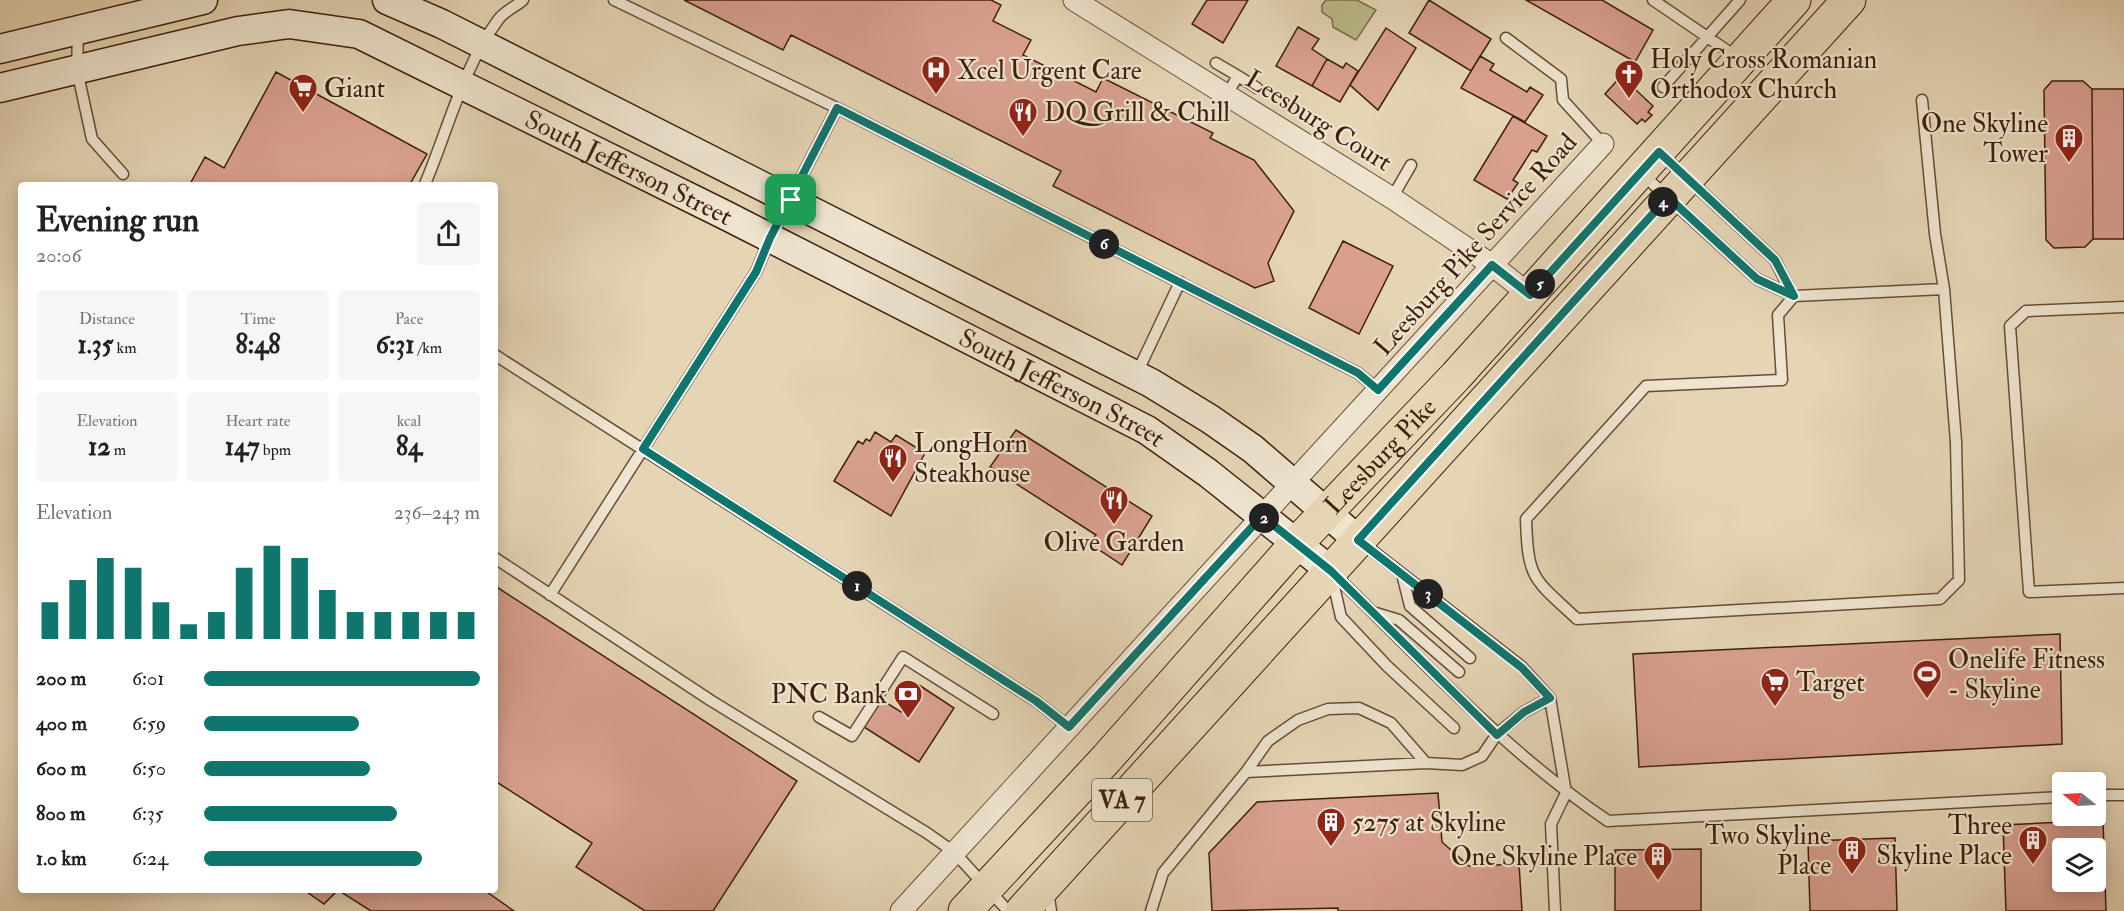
<!DOCTYPE html>
<meta charset="utf-8">
<style>
:root{--surface:#fff;--page:#f6f6f6;--text:#222;--muted:#767676;--accent:#0f766e}
body{margin:0;font-family:"IM FELL Double Pica",serif;background:var(--page);color:var(--text);height:100vh;display:flex;flex-direction:column;font-size:22px;white-space:nowrap}
*{box-sizing:border-box;margin:0}
p{font-size:20px;color:var(--muted)}
.icon{flex:none;width:33px;height:33px;fill:none;stroke:currentColor;stroke-width:2;stroke-linecap:round;stroke-linejoin:round}
.map{position:relative;flex:1;overflow:hidden}
.drawer{position:absolute;left:18px;top:182px;width:480px;height:711px;display:flex;flex-direction:column;background:var(--surface);border-radius:6px;box-shadow:0 3px 15px #0003}
.drawer>*{flex:none}
.needle{width:39px;rotate:288deg}
.buttons{position:absolute;left:2052px;top:772px;display:grid;gap:12px}
.buttons a{display:grid;place-items:center;width:54px;height:54px;border-radius:6px;background:var(--surface);box-shadow:0 3px 15px #0003;font-size:30px}
.pin{position:absolute;display:grid;place-items:center;width:51px;height:51px;color:#fff;margin:-26px;border-radius:12px;box-shadow:0 3px 9px #0006}
.km{position:absolute;width:30px;height:30px;margin:-15px;border-radius:50%;background:#222;color:#fff;font-size:16px;line-height:30px;text-align:center}
.round{display:grid;place-items:center;flex:none;width:63px;height:63px;border-radius:6px;background:var(--page)}
.headline{display:flex;align-items:center;justify-content:space-between;height:102px;padding:0 18px}
h1{font-size:33px;font-weight:800;line-height:45px}
.stats{display:grid;grid-template-columns:repeat(3,1fr);gap:9px;height:102px;padding:6px 18px}
.stats div{display:grid;align-content:center;border-radius:6px;background:var(--page);text-align:center}
.stats b{font-size:26px;font-weight:800}
.stats small{font-size:16px;font-weight:400}
.stats p{font-size:16px}
.chart{height:168px;padding:12px 18px}
.chart p{display:flex;justify-content:space-between}
.chart svg{width:100%;height:108px;margin-top:6px;stroke:var(--accent);stroke-width:6}
ul{padding:0 18px;list-style:none;font-size:20px}
li{display:grid;grid-template-columns:96px 72px 1fr;align-items:center;height:45px}
li i{height:15px;border-radius:8px;background:var(--accent)}
.map>svg:first-child{display:block}
.green{fill:#bbbb89;stroke:#7c6d4b;stroke-width:1.5}
.building{fill:#d9a090;stroke:#3e1f0d;stroke-width:1.5;fill-rule:evenodd}
.lines{fill:none;stroke-linecap:round;stroke-linejoin:round}
.lane-casing{stroke:#684c37;stroke-width:13}
.street-casing{stroke:#684c37;stroke-width:23}
.secondary-casing{stroke:#3e1f0d;stroke-width:31}
.primary-casing{stroke:#3e1f0d;stroke-width:35}
.lane{stroke:#eee4cf;stroke-width:10}
.street{stroke:#eee4cf;stroke-width:21}
.secondary{stroke:#eee4cf;stroke-width:28}
.primary{stroke:#e5d5b5;stroke-width:33}
.route-casing{stroke:#fff;stroke-width:12}
.route{stroke:#0f766e;stroke-width:8}
.labels{text-anchor:middle;stroke-width:4.5;stroke-linejoin:round;paint-order:stroke}
.shield{fill:#eee4cf;stroke:#735a47;stroke-width:1.5}
.shield-label{font-size:24px;font-weight:bold;fill:#3e1f0d}
.poi-label{font-size:26px;fill:#3e1f0d;stroke:#eee4cf;text-anchor:start}
.street-label{font-size:26px;fill:#3e1f0d;stroke:#eee4cf}
</style>
<div class="map">
<svg width="2124" height="911" viewBox="0 0 2124 911">
<rect width="100%" height="100%" fill="#e5d5b5"/>
<filter id="stains"><feTurbulence type="fractalNoise" baseFrequency=".00333" numOctaves="4"/><feColorMatrix values="0 0 0 0 .2 0 0 0 0 .09 0 0 0 0 .02 0 0 0 .5 -.17"/></filter>
<radialGradient id="worn" r=".72"><stop offset=".6" stop-color="#630" stop-opacity="0"/><stop offset="1" stop-color="#630" stop-opacity=".3"/></radialGradient>
<path class="green" d="M1326 0H1357L1376 10 1356 40 1333 27 1332 19 1322 12V5Z"/>
<path class="building" d="M684 0H991L1001 5 993 21 1031 40 1023 55 1096 92 1103 78 1213 133 1210 138 1254 160 1294 211 1268 263 1274 281 1255 288 1053 186 1061 171 791 35 783 50Z
M1207 0H1248L1223 43 1192 24Z
M1429 0 1491 39 1471 71 1409 33Z
M1526 0H1602L1653 30 1635 62Z
M1298 27 1319 39 1312 49 1327 59 1312 86 1276 66Z
M1386 28 1416 48 1378 110 1350 85Z
M1480 56 1494 64 1490 70 1527 92 1530 87 1543 95 1525 122 1461 88Z
M1327 59 1343 68 1346 63 1358 71 1340 102 1312 86Z
M276 72 427 154 410 184H190L205 157 224 168Z
M1621 76 1653 106 1648 112 1652 115 1645 122 1642 119 1637 124 1605 94Z
M2052 81H2083L2092 89 2093 239 2085 247 2054 248 2046 240 2044 90Z
M2092 89H2124V239H2093Z
M1513 116 1547 136 1537 152 1532 150 1513 180 1518 183 1507 199 1474 180Z
M1343 241 1393 266 1359 334 1309 308Z
M1016 430 1152 516 1122 565 1089 543 1096 535 990 467Z
M875 432 891 442 896 435 925 453 891 516 834 481 858 441 863 444 866 439 870 441Z
M495 586 797 781 713 911H645L576 867 592 843 495 781Z
M2060 634 2062 744 1639 767 1633 654Z
M919 685 954 708 919 762 864 727 882 700 901 712Z
M1438 793 1442 842 1469 866 1519 864 1522 911H1338V908L1212 911 1209 853 1257 802Z
M2103 820 2106 911H2006L2003 825ZM2062 849H2096V882H2062Z
M1895 838 1897 911H1810L1808 841Z
M1701 849V911H1615V850Z
M308 890H484L514 911H371L338 890 324 904 307 892Z"/>
<g class="lines">
<g class="lane-casing">
<path id="lane" d="M614 0 837 108 1332 360 1358 373 1378 390
M1653 0 1738 58
M78 32 77 70 92 139 123 174
M1506 38 1561 79 1563 100 1603 144
M1216 63 1238 76 1227 94
M1238 76 1257 88
M1663 87 1740 0
M1922 100 1935 234 1944 289
M1660 153 1775 260 1793 296
M1641 173 1757 279 1794 296 1944 289 1956 442 1959 580 1940 599 1577 619C1533 578 1528 580 1526 519L1646 386 1782 380 1778 315 1794 296
M425 184C448 130 462 69 498 20 503 12 515 7 523 0
M1392 198 1411 165
M2124 307 2026 311 2010 326 2029 592 2124 588
M495 355 1036 701 1069 727
M1136 375 1180 282
M1360 541 1522 667 1550 698 1566 793 1551 824 1555 911
M495 558 710 700 927 833 954 852 1008 911
M1334 574C1422 660 1506 752 1608 821L2062 797
M1402 574 1410 606 1470 658
M1332 577 1341 617 1387 666 1454 728
M550 595 756 272 770 238 837 108
M1376 613 1399 620 1459 672
M819 717 852 736 903 657 993 714
M1246 772 1426 763 1462 765 1482 756 1497 734 1524 712 1550 698
M2096 795H2124
M1048 891 1051 911
M1151 911 1163 873 1246 772 1268 741 1298 720 1328 709 1359 708 1391 723 1426 763"/>
</g>
<g class="street-casing">
<path id="street" d="M1074 0 1392 198 1492 265 1530 295
M901 911 1603 144"/>
</g>
<g class="secondary-casing">
<g id="secondary">
<path d="M387 0 442 24 1151 383 1210 419 1253 449 1358 540"/>
<path d="M0 49 203 0"/>
<path id="s1" d="M0 88 238 31 289 24 359 34 725 215 1147 430 1208 473 1331 571"/>
</g>
</g>
<g class="primary-casing">
<g id="primary">
<path id="s2" d="M965 911 1107 758 1296 544 1456 376 1794 0"/>
<path d="M1022 911 1849 0"/>
</g>
</g>
<use href="#lane" class="lane"/>
<use href="#street" class="street"/>
<use href="#secondary" class="secondary"/>
<use href="#primary" class="primary"/>
</g>
<g class="lines">
<g class="route-casing">
<path id="route" d="M837 108 1358 373 1378 390 1492 265 1530 295 1659 152 1775 260 1794 296 1757 279 1668 197 1358 540 1522 668 1550 698 1524 712 1497 735 1331 571 1262 516 1069 727 1036 701 643 449 756 272 770 238Z"/>
</g>
<use href="#route" class="route"/>
</g>
<defs>
<g id="hospital-pin" transform="scale(1.5)"><path d="M0 17L-7.5 6A9.5 9.5 0 1 1 7.5 6Z" fill="#8f2418" stroke="#eee4cf"/><path d="M-5-5h3v3.5h4V-5h3V5h-3V1.5h-4V5h-3Z" fill="#fff"/></g>
<g id="church-pin" transform="scale(1.5)"><path d="M0 17L-7.5 6A9.5 9.5 0 1 1 7.5 6Z" fill="#8f2418" stroke="#eee4cf"/><path d="M-1.2-6h2.4v3.5h3.3v2.4h-3.3V6h-2.4V-.1h-3.3v-2.4h3.3Z" fill="#fff"/></g>
<g id="supermarket-pin" transform="scale(1.5)"><path d="M0 17L-7.5 6A9.5 9.5 0 1 1 7.5 6Z" fill="#8f2418" stroke="#eee4cf"/><path d="M-6-5.5h2.5l.6 2H6L4.5 2H-2.5L-4.4-4H-6ZM-1.5 3.2a1.3 1.3 0 1 0 .1 0ZM3 3.2a1.3 1.3 0 1 0 .1 0Z" fill="#fff"/></g>
<g id="restaurant-pin" transform="scale(1.5)"><path d="M0 17L-7.5 6A9.5 9.5 0 1 1 7.5 6Z" fill="#8f2418" stroke="#eee4cf"/><path d="M-5-6h1v4h1v-4h1v4h1v-4h1v5L-1.5 .5V6h-2V.5L-5-1ZM5-6V6H3V1.5H1.5Q1.5-4 5-6Z" fill="#fff"/></g>
<g id="building-pin" transform="scale(1.5)"><path d="M0 17L-7.5 6A9.5 9.5 0 1 1 7.5 6Z" fill="#8f2418" stroke="#eee4cf"/><path d="M-4-6H4V6H1V3H-1V6H-4ZM-2.5-4.3h1.7v1.8h-1.7ZM.8-4.3h1.7v1.8H.8ZM-2.5-1h1.7V.8h-1.7ZM.8-1h1.7V.8H.8Z" fill="#fff"/></g>
<g id="stadium-pin" transform="scale(1.5)"><path d="M0 17L-7.5 6A9.5 9.5 0 1 1 7.5 6Z" fill="#8f2418" stroke="#eee4cf"/><path d="M0-5a6.5 5 0 1 0 0 10a6.5 5 0 1 0 0-10ZM-3.5-1.8h7v3.6h-7Z" fill="#fff"/></g>
<g id="bank-pin" transform="scale(1.5)"><path d="M0 17L-7.5 6A9.5 9.5 0 1 1 7.5 6Z" fill="#8f2418" stroke="#eee4cf"/><path d="M-6-4H6V4H-6ZM0-2.3a2.3 2.3 0 1 0 0 4.6a2.3 2.3 0 1 0 0-4.6Z" fill="#fff"/></g>
</defs>
<g fill-rule="evenodd">
<use href="#hospital-pin" x="936" y="70"/>
<use href="#church-pin" x="1629" y="74"/>
<use href="#supermarket-pin" x="303" y="88"/>
<use href="#restaurant-pin" x="1023" y="112"/>
<use href="#building-pin" x="2069" y="138"/>
<use href="#restaurant-pin" x="893" y="458"/>
<use href="#restaurant-pin" x="1114" y="500"/>
<use href="#stadium-pin" x="1927" y="674"/>
<use href="#supermarket-pin" x="1775" y="682"/>
<use href="#bank-pin" x="908" y="694"/>
<use href="#building-pin" x="1331" y="822"/>
<use href="#building-pin" x="2033" y="840"/>
<use href="#building-pin" x="1852" y="850"/>
<use href="#building-pin" x="1658" y="856"/>
</g>
<g class="labels">
<rect class="shield" x="1092" y="779" width="60" height="42" rx="4.5"/>
<g class="shield-label">
<text x="1122" y="808">VA 7</text>
</g>
<g class="poi-label">
<text x="1650" y="68">Holy Cross Romanian<tspan x="1650" dy="30">Orthodox Church</tspan></text>
<text x="957" y="79">Xcel Urgent Care</text>
<text x="324" y="97">Giant</text>
<text x="1044" y="121">DQ Grill &amp; Chill</text>
<text x="2048" y="132" text-anchor="end">One Skyline<tspan x="2048" dy="30">Tower</tspan></text>
<text x="914" y="452">LongHorn<tspan x="914" dy="30">Steakhouse</tspan></text>
<text x="1114" y="551" text-anchor="middle">Olive Garden</text>
<text x="1948" y="668">Onelife Fitness<tspan x="1948" dy="30">- Skyline</tspan></text>
<text x="1796" y="691">Target</text>
<text x="887" y="703" text-anchor="end">PNC Bank</text>
<text x="1352" y="831">5275 at Skyline</text>
<text x="2012" y="834" text-anchor="end">Three<tspan x="2012" dy="30">Skyline Place</tspan></text>
<text x="1831" y="844" text-anchor="end">Two Skyline<tspan x="1831" dy="30">Place</tspan></text>
<text x="1637" y="865" text-anchor="end">One Skyline Place</text>
</g>
<g class="street-label">
<text transform="translate(1319 120) rotate(32)" y="9">Leesburg Court</text>
<text dy="9" stroke="none"><textPath href="#s1" startOffset="668">South Jefferson Street</textPath></text>
<text transform="translate(1475 244) rotate(-48)" y="9">Leesburg Pike Service Road</text>
<text dy="9" stroke="none"><textPath href="#s1" startOffset="1154">South Jefferson Street</textPath></text>
<text dy="9" stroke="none"><textPath href="#s2" startOffset="616">Leesburg Pike</textPath></text>
</g>
</g>
<rect width="100%" height="100%" filter="url(#stains)"/>
<rect width="100%" height="100%" fill="url(#worn)"/>
</svg>
<div class="buttons">
<a><svg class="needle" viewBox="-14 -14 28 28"><path d="M0-13l5 13h-10z" fill="#e53935"/><path d="M0 13l5-13h-10z" fill="#767676"/></svg></a>
<a><svg class="icon" aria-label="layers" viewBox="0 0 24 24"><path d="M12 4l9 5-9 5-9-5zM3 14l9 5 9-5"/></svg></a>
</div>
<div class="pin" style="left:791px;top:200px;background:#1e9e55"><svg class="icon" aria-label="arrive" viewBox="0 0 24 24"><path d="M6 21V4h12l-3 4 3 4H6"/></svg></div>
<b class="km" style="left:857px;top:586px">1</b>
<b class="km" style="left:1264px;top:518px">2</b>
<b class="km" style="left:1428px;top:594px">3</b>
<b class="km" style="left:1663px;top:202px">4</b>
<b class="km" style="left:1540px;top:284px">5</b>
<b class="km" style="left:1104px;top:244px">6</b>
<section class="drawer">
<div class="headline"><div><h1>Evening run</h1><p>20:06</p></div><a class="round"><svg class="icon" aria-label="share" viewBox="0 0 24 24"><path d="M12 15V3M7 8l5-5 5 5M5 13v7h14v-7"/></svg></a></div>
<div class="stats">
<div><p>Distance</p><b>1.35<small> km</small></b></div>
<div><p>Time</p><b>8:48</b></div>
<div><p>Pace</p><b>6:31<small> /km</small></b></div>
</div>
<div class="stats">
<div><p>Elevation</p><b>12<small> m</small></b></div>
<div><p>Heart rate</p><b>147<small> bpm</small></b></div>
<div><p>kcal</p><b>84</b></div>
</div>
<div class="chart"><p><span>Elevation</span>236–243 m</p>
<svg viewBox="0 0 160 44" preserveAspectRatio="none"><path d="M5 44V29M15 44V20M25 44V11M35 44V15M45 44V29M55 44V38M65 44V33M75 44V15M85 44V6M95 44V11M105 44V24M115 44V33M125 44V33M135 44V33M145 44V33M155 44V33"/></svg>
</div>
<ul>
<li><b>200 m</b>6:01<i style="width:100%"></i></li>
<li><b>400 m</b>6:59<i style="width:56%"></i></li>
<li><b>600 m</b>6:50<i style="width:60%"></i></li>
<li><b>800 m</b>6:35<i style="width:70%"></i></li>
<li><b>1.0 km</b>6:24<i style="width:79%"></i></li>
</ul>
</section>
</div>
